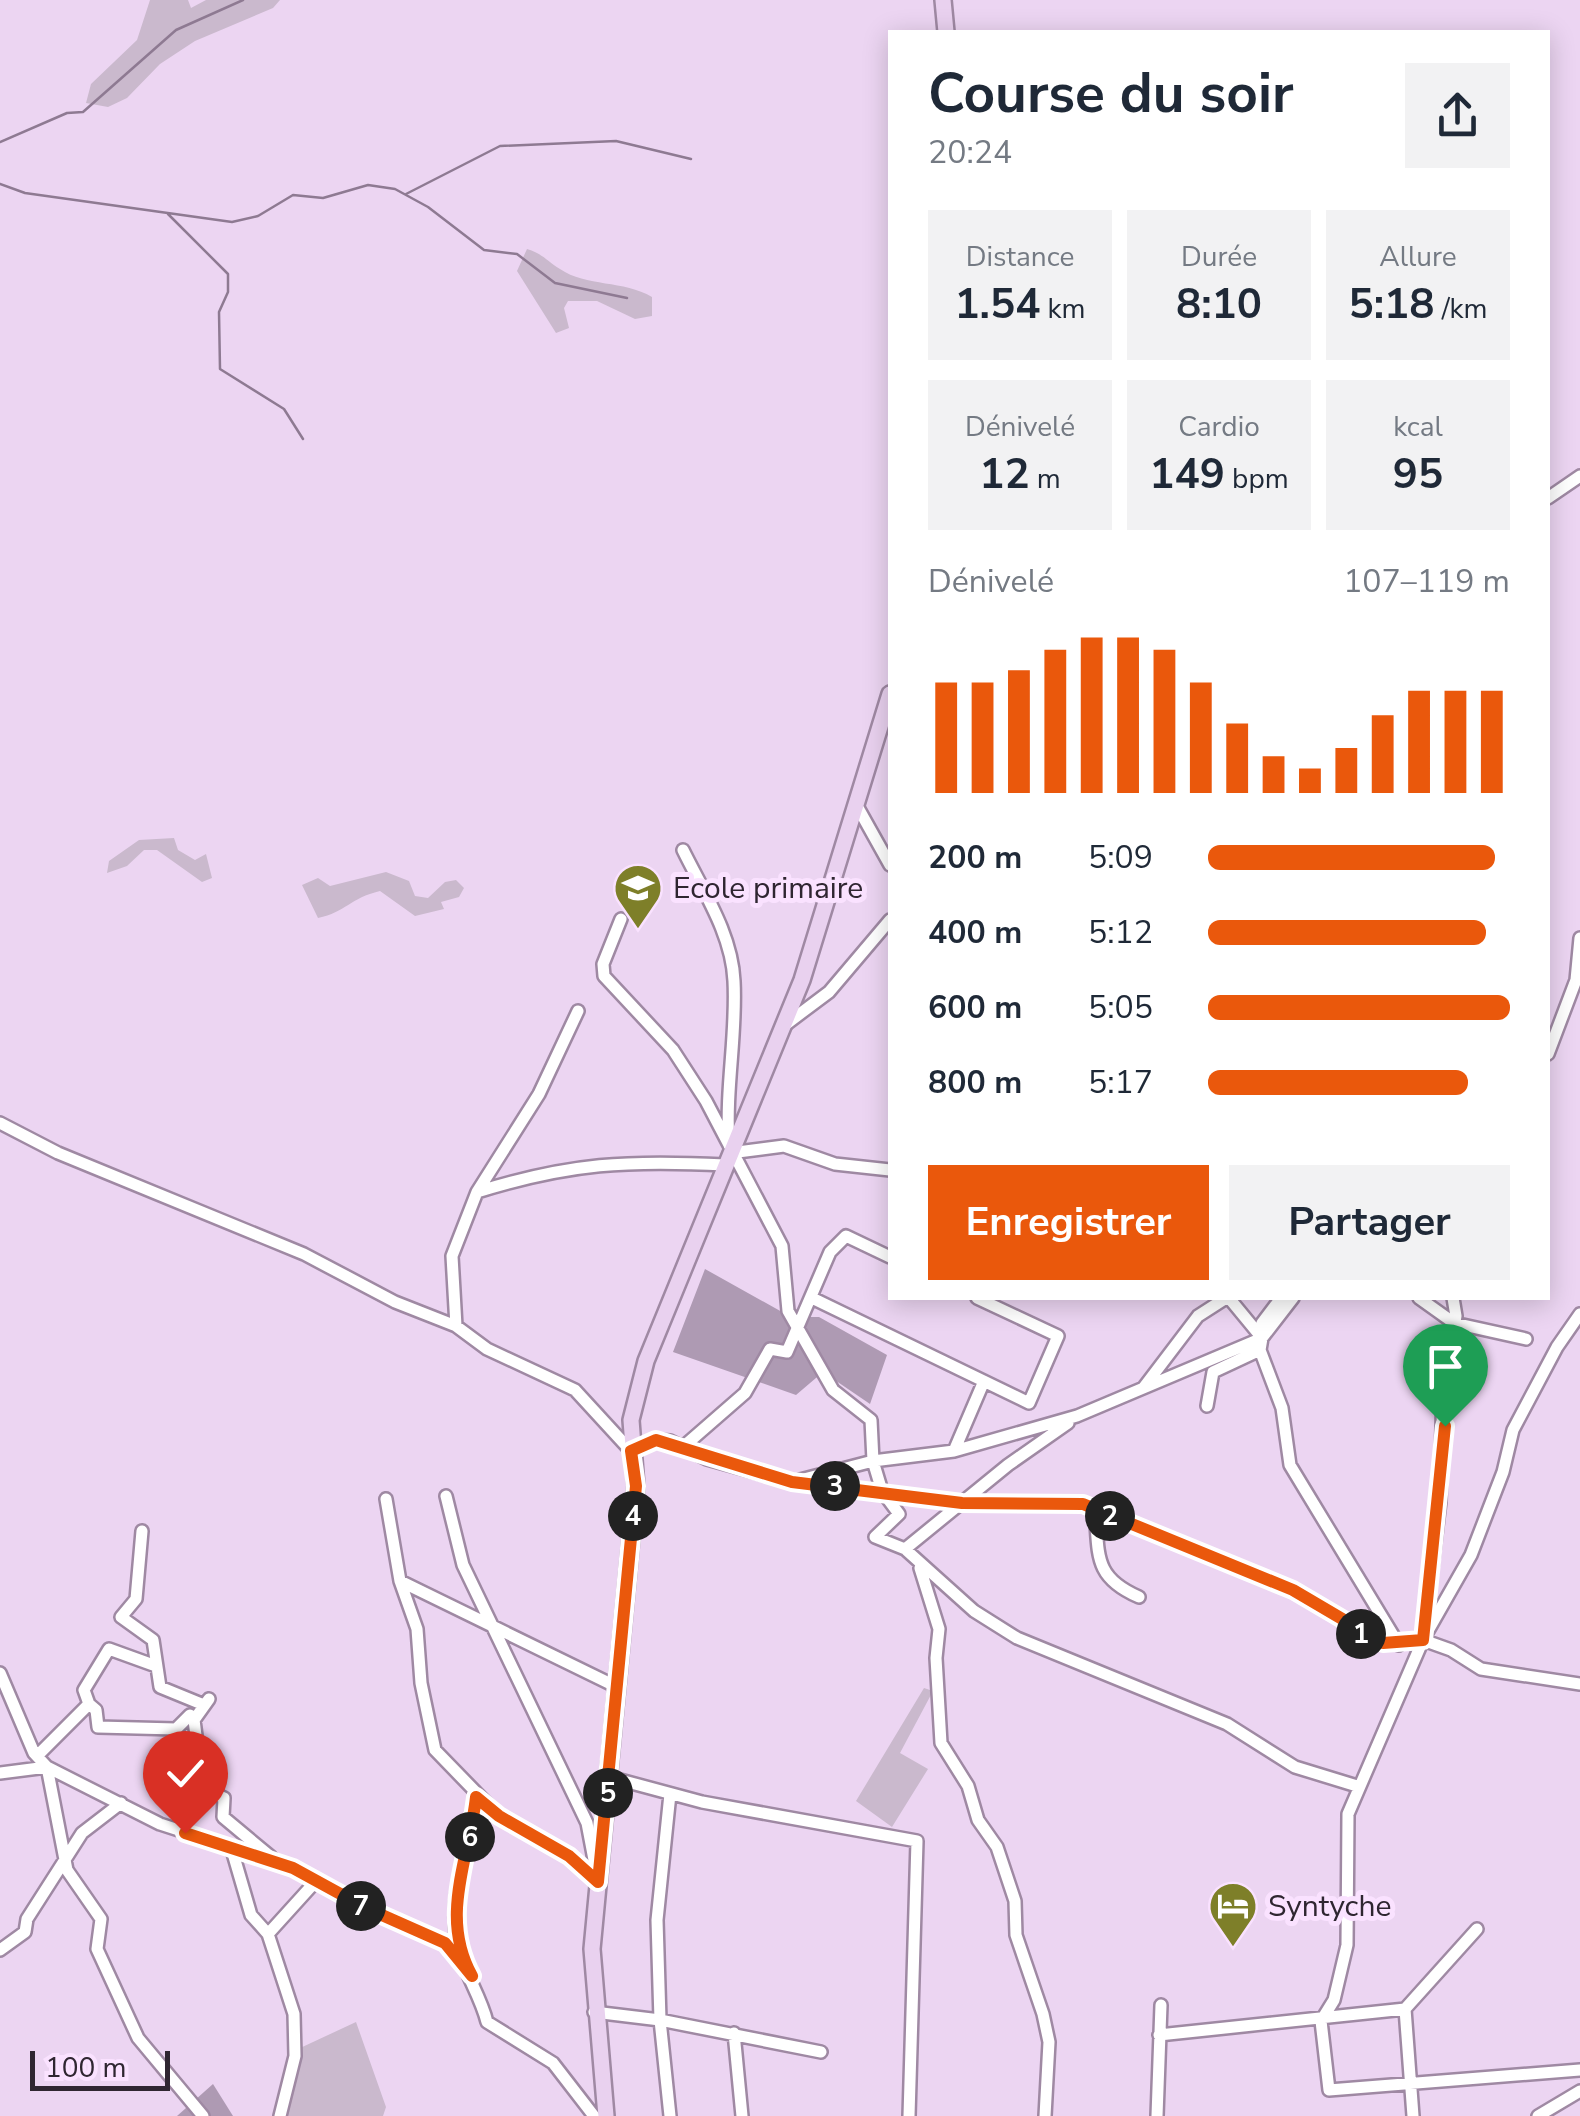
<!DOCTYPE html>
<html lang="fr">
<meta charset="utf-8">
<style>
:root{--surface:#fff;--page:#f2f2f3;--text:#1f2937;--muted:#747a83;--accent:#ea580c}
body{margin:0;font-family:"Nunito Sans",sans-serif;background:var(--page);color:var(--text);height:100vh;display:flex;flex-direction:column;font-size:38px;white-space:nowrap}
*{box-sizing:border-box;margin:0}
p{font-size:32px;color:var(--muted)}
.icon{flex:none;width:55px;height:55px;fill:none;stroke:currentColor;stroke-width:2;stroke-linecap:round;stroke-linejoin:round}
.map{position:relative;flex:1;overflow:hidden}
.details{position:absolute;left:888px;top:30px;width:662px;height:1270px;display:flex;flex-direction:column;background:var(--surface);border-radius:0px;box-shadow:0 5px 25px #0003}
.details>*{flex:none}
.scale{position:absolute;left:30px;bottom:25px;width:140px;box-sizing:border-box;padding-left:10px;border:5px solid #2f2631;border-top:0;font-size:28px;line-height:35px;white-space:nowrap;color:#2f2631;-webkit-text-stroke:8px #fae2ff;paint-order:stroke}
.pin{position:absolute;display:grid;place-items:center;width:85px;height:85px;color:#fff;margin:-102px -42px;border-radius:50% 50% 50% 0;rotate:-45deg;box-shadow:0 0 10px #0007}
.pin .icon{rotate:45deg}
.km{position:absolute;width:50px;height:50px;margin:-25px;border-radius:50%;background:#222;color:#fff;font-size:28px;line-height:50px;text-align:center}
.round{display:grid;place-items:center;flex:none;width:105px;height:105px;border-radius:0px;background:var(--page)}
.summary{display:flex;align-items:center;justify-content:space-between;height:170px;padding:0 40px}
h1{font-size:55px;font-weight:700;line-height:75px}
.metrics{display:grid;grid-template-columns:repeat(3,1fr);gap:15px;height:170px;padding:10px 40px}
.metrics div{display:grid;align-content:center;border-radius:0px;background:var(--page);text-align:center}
.metrics b{font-size:42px;font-weight:700}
.metrics small{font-size:28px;font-weight:400}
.metrics p{font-size:28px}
.chart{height:280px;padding:20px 40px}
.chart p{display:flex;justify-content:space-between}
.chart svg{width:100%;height:180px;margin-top:10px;stroke:var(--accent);stroke-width:6}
.primary-button{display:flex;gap:20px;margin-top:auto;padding:20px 40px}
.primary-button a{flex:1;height:115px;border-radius:0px;background:var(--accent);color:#fff;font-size:40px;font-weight:700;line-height:115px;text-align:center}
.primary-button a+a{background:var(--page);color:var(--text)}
ul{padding:0 40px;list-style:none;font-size:32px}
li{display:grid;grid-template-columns:160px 120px 1fr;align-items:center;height:75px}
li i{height:25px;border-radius:12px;background:var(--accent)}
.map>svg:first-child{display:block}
.green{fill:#cab9cd}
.forest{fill:#ae9ab3}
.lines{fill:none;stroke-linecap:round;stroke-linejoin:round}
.stream{stroke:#8e7a92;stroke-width:2.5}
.street-casing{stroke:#9f89a3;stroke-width:16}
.secondary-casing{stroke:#9f89a3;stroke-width:20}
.street{stroke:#fff;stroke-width:11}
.secondary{stroke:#e9d1ef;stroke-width:15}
.route-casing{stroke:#fff;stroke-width:20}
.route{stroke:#ea580c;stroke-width:12}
.labels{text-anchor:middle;stroke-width:10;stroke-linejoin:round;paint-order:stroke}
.poi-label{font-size:30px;fill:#2f2631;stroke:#fae2ff;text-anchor:start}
</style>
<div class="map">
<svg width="1580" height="2116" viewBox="0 0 1580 2116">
<rect width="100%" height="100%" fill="#ecd5f2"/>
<path class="green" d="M150 0H188L191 8 206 0H280L273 8 195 41 160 64 127 98 108 107 86 103 91 84 137 40Z
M527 249C543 254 547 261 560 269 586 287 624 280 652 297V316L635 319 597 301H568L564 308 569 328 556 333 517 271Z
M174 838 178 850 195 860 206 854 212 878 202 882 157 850H144L127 866 107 873 109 861 139 840Z
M386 872 409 881 415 896 428 898 445 882 456 880 464 888 459 897 441 902 444 909 415 916 380 891C350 898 346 912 318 918L302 885 318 878 330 886Z
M924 1688 933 1691 900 1753 928 1769 892 1827 856 1801Z
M356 2022 386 2107 383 2116H287L298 2049Z"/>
<path class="forest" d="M705 1269 791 1317H819L887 1355 870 1404 823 1372 796 1395 673 1352Z
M213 2084 233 2116H177Z"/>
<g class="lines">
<path class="stream" d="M0 142 67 113 83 112 176 30 243 0
M0 184 25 193 232 222 258 216 293 195 323 198 368 185 395 189 428 207 484 250 517 254 555 283 627 298
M406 194 500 146 616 141 691 159
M168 214 228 274V292L219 312 220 369 284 409 303 439"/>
<g class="street-casing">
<path id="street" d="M1548 498 1580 476
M857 806 890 865
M683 850C703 891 732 934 734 981 737 1035 725 1088 729 1145
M621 919 603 964 604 976 673 1050 706 1101 782 1246 788 1311 833 1390 871 1420 873 1461 882 1491 899 1514 875 1537 905 1549 974 1611 1017 1638 1227 1724 1295 1767 1357 1786
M785 1025 829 992 890 920
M1548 1054 1576 980 1580 938
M0 1123 58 1153 304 1254 395 1302 456 1326 487 1349 575 1390 631 1451 656 1440 670 1441 707 1459 791 1482 962 1503 1083 1505 1293 1591 1383 1643 1423 1640 1451 1650 1481 1669 1580 1684
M730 1153 784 1146 835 1164 890 1170
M477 1192C570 1163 628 1160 725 1165
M812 1298 1029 1403 1058 1336 977 1298
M1229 1298 1262 1338 1260 1350 1282 1408 1290 1465 1399 1645
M1419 1298 1454 1323 1526 1339
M1453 1298 1456 1316 1443 1389 1440 1502 1423 1640 1348 1814 1347 1945 1334 2000 1321 2021 1329 2090 1580 2070
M456 1326 452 1256 477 1192 539 1094 578 1011
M1262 1338V1323L1281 1298
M1144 1387 1198 1316 1226 1298
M1207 1406 1213 1372 1260 1350
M683 1447 745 1393 770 1349 787 1352 830 1252 846 1236 890 1257
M954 1451 984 1381
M800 1480 873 1461 954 1451 1077 1416 1262 1338 1293 1298
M446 1496 463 1565 587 1823 595 1865
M386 1499 400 1581 417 1629 421 1683 435 1750 499 1816 569 1856 599 1881
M1095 1510C1099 1555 1093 1577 1139 1597
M142 1531 136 1599 121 1617 153 1640 160 1687 204 1705
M905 1549 1008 1465 1068 1423
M920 1568 939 1629 936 1658 941 1743 968 1786 978 1820 997 1847 1015 1901 1016 1935 1043 2014 1049 2042 1045 2116
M400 1581 617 1687
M1425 1636 1471 1555 1503 1472 1513 1430 1557 1347 1580 1314
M0 1673 34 1753 47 1767 160 1824 293 1867 366 1908 445 1943 471 1976
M209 1699 194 1720 199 1759 211 1792 224 1798 223 1817 271 1857
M89 1704 96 1710 98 1727 176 1729 190 1715
M37 1756 89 1704 84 1690 109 1649 156 1666
M47 1767 67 1870 101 1919 97 1949 138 2038 203 2116
M0 1773 47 1767
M609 1777 702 1802 917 1841 909 2116
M476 1797C471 1848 445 1899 459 1950 465 1974 481 1997 487 2022L553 2063 594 2116
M232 1850 251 1915 268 1934
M0 1950 25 1932 27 1919 82 1833 121 1803
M594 2012 660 2020 657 1920 670 1794
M734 2033 742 2116
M1159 2035 1405 2009
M280 2116 295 2056 294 2014 268 1934 316 1881
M670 2116 660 2020 821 2052
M1157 2116 1161 2005
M1413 2116 1405 2009 1477 1929
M1538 2116 1580 2091"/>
</g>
<g class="secondary-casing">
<path id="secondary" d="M943 0 946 32
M606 2116 592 1949 636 1486 631 1420 646 1361 802 980 890 694"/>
</g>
<use href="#street" class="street"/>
<use href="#secondary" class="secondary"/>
</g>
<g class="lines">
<g class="route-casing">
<path id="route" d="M185 1833 293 1868 366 1908 445 1943 472 1976C439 1916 469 1860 476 1797L499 1816 569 1856 598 1882 636 1486 631 1451 656 1440 792 1482 962 1503 1083 1504 1293 1590 1383 1643 1423 1640 1445 1426"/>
</g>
<use href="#route" class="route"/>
</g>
<defs>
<g id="school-pin" transform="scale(2.5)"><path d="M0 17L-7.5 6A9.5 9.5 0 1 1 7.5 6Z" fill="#7e7f29" stroke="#fae2ff"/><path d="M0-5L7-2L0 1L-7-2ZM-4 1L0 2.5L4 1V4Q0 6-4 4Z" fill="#fff"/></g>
<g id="hotel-pin" transform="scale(2.5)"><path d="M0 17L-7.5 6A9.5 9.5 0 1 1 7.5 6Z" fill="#7e7f29" stroke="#fae2ff"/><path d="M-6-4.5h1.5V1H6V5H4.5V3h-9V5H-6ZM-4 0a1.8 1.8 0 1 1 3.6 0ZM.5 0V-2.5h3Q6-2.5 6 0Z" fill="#fff"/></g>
</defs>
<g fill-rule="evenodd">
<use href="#school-pin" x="638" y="888"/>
<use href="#hotel-pin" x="1233" y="1906"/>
</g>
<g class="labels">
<g class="poi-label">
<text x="673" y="898">Ecole primaire</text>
<text x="1268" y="1916">Syntyche</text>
</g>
</g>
</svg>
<div class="scale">100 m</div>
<div class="pin" style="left:1445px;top:1426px;background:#1e9e55"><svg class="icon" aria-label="arrive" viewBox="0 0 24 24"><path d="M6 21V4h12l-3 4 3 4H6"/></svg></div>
<div class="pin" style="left:185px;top:1833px;background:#d93025"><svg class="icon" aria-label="check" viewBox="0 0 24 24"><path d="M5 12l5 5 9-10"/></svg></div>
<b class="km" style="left:1361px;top:1634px">1</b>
<b class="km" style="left:1110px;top:1516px">2</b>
<b class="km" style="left:835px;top:1486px">3</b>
<b class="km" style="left:633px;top:1516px">4</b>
<b class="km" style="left:608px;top:1793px">5</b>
<b class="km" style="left:470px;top:1837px">6</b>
<b class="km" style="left:361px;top:1906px">7</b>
<section class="details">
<div class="summary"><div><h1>Course du soir</h1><p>20:24</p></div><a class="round"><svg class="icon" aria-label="share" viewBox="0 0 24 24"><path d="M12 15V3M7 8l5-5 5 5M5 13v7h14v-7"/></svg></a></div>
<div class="metrics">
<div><p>Distance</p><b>1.54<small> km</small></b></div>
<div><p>Durée</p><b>8:10</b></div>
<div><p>Allure</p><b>5:18<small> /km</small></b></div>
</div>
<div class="metrics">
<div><p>Dénivelé</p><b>12<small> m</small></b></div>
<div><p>Cardio</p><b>149<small> bpm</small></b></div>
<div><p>kcal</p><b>95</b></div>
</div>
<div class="chart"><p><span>Dénivelé</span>107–119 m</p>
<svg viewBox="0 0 160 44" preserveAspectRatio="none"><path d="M5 44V17M15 44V17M25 44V14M35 44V9M45 44V6M55 44V6M65 44V9M75 44V17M85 44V27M95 44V35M105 44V38M115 44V33M125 44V25M135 44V19M145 44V19M155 44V19"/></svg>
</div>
<ul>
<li><b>200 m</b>5:09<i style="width:95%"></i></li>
<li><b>400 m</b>5:12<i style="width:92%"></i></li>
<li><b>600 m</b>5:05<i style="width:100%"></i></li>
<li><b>800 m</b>5:17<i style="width:86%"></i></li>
</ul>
<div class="primary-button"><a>Enregistrer</a><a>Partager</a></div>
</section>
</div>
